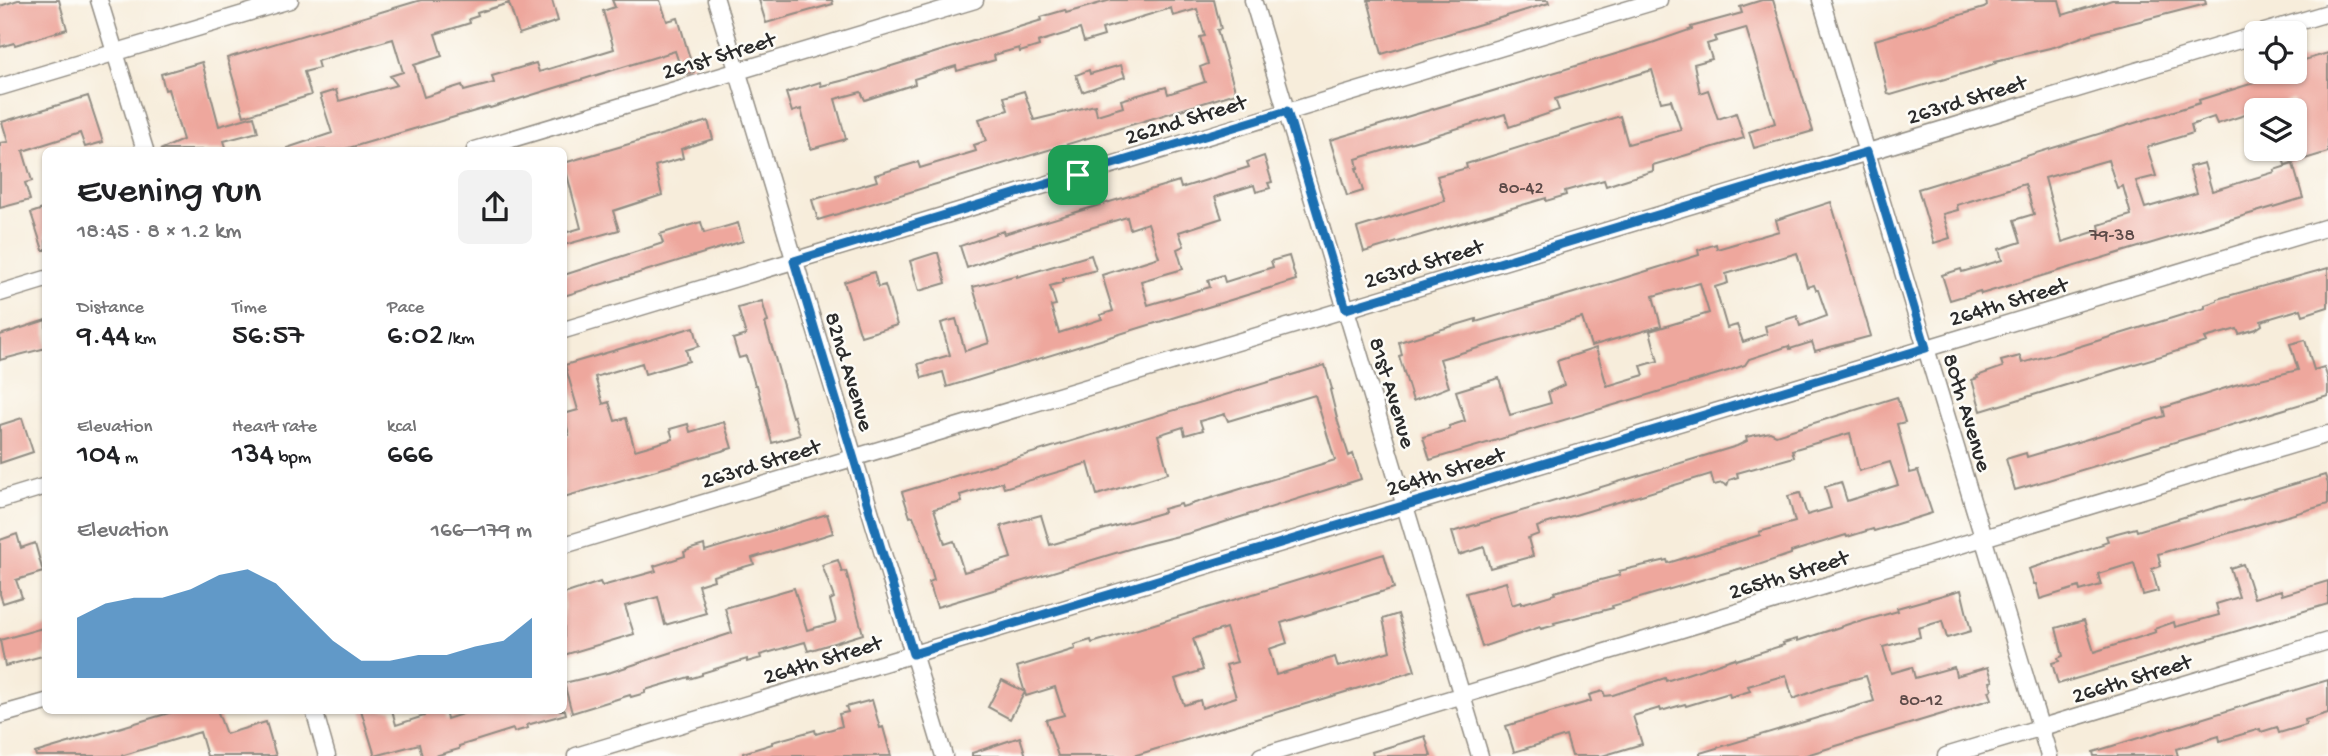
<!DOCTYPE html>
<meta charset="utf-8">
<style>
:root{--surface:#fff;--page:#f2f2f2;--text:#202124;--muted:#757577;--accent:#1f6fb2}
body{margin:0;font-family:"Gochi Hand",sans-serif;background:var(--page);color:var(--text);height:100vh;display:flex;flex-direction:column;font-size:26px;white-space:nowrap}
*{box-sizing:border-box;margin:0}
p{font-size:23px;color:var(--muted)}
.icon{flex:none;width:38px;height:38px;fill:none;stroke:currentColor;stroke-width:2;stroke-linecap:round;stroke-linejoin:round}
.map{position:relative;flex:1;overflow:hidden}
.sheet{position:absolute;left:42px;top:147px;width:525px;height:567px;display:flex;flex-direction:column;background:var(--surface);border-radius:10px;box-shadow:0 2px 5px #0004}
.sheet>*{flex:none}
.tools{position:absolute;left:2244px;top:21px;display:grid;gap:14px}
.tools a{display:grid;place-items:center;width:63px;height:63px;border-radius:10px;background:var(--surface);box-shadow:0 2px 5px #0004;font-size:35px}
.pin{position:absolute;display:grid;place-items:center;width:60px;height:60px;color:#fff;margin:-30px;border-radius:14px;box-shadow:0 4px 10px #0006}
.round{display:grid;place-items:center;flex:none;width:74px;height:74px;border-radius:10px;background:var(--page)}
.head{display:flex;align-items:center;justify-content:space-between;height:119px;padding:0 35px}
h1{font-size:38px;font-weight:600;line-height:52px}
.metrics{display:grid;grid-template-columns:repeat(3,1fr);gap:10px;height:119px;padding:7px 35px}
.metrics div{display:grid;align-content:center}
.metrics b{font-size:30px;font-weight:600}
.metrics small{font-size:19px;font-weight:400}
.metrics p{font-size:19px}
.chart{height:196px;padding:14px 35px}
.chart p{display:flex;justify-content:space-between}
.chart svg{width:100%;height:126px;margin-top:7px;fill:var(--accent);opacity:.7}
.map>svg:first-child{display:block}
.building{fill:#eea79d;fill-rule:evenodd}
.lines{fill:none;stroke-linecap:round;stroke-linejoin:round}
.street-casing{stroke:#918c83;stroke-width:19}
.street{stroke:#fff;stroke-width:16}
.route-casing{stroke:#fff;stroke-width:14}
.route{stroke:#1f6fb2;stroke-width:9}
.labels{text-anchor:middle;stroke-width:5;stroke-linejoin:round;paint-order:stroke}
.number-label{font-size:19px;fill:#5c4a48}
.street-label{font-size:23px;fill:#2b2b2b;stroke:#fdfcf7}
</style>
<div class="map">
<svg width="2328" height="756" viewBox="0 0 2328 756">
<rect width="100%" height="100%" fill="#fdfcf7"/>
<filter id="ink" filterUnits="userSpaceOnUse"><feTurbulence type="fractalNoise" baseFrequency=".0143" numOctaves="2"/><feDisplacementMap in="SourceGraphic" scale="14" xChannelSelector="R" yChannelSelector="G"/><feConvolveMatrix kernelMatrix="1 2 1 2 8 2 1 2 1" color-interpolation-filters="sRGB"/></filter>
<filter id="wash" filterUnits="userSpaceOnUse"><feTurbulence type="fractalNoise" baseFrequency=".00686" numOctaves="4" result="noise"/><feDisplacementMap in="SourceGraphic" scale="28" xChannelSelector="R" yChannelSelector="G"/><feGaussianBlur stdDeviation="1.57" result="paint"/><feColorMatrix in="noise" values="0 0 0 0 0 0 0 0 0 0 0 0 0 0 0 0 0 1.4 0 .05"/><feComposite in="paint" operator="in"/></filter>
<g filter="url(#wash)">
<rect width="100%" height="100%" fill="#f7eddb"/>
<g id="blocks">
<path class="building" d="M18 0H59L67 29 15 45 14 43 0 47V6Z
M421 0H552L558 21 519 34 508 0 509 3 477 13 478 16 469 19 470 23 435 34 442 56 414 65 424 97 462 85 464 91 494 83 492 76 536 63 539 72 614 49 603 11 615 7 612 0H660L667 21 678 18 694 72 683 75 675 51 490 108 489 107 342 150H287V148L332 133 320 95 336 90 339 101 397 85 390 76 403 72 393 39 317 61 319 68 304 72 311 95 244 116 227 58Z
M759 0H832L833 4 766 23Z
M1111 0H1214L1221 29 1217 30 1236 93 818 220 812 200 877 181 875 175 918 162 920 168 976 151 974 145 986 141 979 119 1008 110 1004 97 1024 91 1034 120 1095 105 1097 115 1123 107 1121 100 1166 87 1168 94 1205 82 1200 67 1208 64 1200 37 1205 36 1197 9 1173 16 1171 8 1102 29 1104 36 1084 42 1080 29 1038 42 1039 46 1020 52 1019 48 994 55 995 60 957 71 956 66 914 79 915 84 865 100 861 92 835 99 846 139 811 149 801 109 792 112 786 93 820 82 821 86 849 79 1042 20 1041 17 1065 10 1066 13Z
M1368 0H1548L1549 3 1382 54Z
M1762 0H1773L1813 131 1754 148 1749 132 1775 123 1746 28 1715 37 1717 41 1707 44 1712 59 1694 64 1700 93 1708 90 1718 119 1736 113 1744 138 1653 165V171L1621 181 1606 186 1604 180 1565 191 1566 195 1546 201V198L1364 252 1357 228 1445 201 1437 176 1467 168 1466 164 1620 116 1628 144 1681 130 1671 100 1661 102 1652 70 1555 99 1559 110 1509 127 1505 114 1356 159 1358 168H1356L1363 191 1347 196 1330 140 1649 44 1692 29 1691 27 1742 13 1740 7Z
M1986 0H2059L2063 15 2112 0H2205L2206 4 2093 33 2054 47 1995 61 1996 63 1982 68 1891 95 1888 94 1875 40 1984 8 1987 6Z
M2328 53V152L2285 165 2280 149H2294V99L2217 124 2214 117 2191 125 2193 133 2147 147 2156 176 2136 181 2145 208 2197 193 2189 167 2204 163 2212 191 2275 172 2274 170 2293 164 2303 198 1981 294 1980 291 1950 300 1942 275 1961 269 1962 272 2002 260 1999 249 2021 242 2014 220 2034 214 2025 184 1957 205 1958 210 1943 214 1950 238 1934 243 1918 189 2200 103 2199 100 2273 77 2272 72H2294V63ZM2108 160 2117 188 2123 186 2131 215 2099 225 2100 230 2062 242 2045 178Z
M202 62 219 126 254 116 258 132 224 141 227 150H160L183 140 168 89 165 90 161 74Z
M1121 65 1125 77 1082 92 1076 75 1089 70 1090 74Z
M88 96 103 142 85 147 80 133 23 151 32 181 25 183 30 200 0 208V143L8 142 2 122Z
M708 121 713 139 681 149 683 158 655 166 662 195 613 211 619 230 564 245V233L581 228 564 163Z
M1264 156 1272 182 1268 183 1270 188 1256 192 1254 185 1215 197 1222 218 1179 232 1184 246 1177 249 1183 269 1141 281 1148 305 1210 287 1208 280 1223 275 1225 282 1273 267 1271 261 1289 256 1296 280 947 387 943 372 922 378 918 364 950 355 941 323 956 319 965 351 989 343 973 287 1017 275V277L1091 255 1096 270 1063 279 1064 282 1050 286 1056 305 1051 306 1059 333 1102 319 1100 315 1113 311 1102 275 1159 257 1148 223 1130 229 1127 217 1010 252 967 268 960 246 1003 231 1004 234 1179 181 1181 188 1249 167 1247 162Z
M1831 202 1871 336 1815 351 1812 342 1790 349 1789 346 1749 359 1745 365 1728 371 1430 460 1423 437 1450 429 1449 426 1465 421 1456 391 1499 378 1510 415 1551 403 1548 392 1564 385 1557 361 1596 348 1607 386 1644 375 1641 366 1658 361 1650 331 1709 313 1700 283 1653 296 1661 326 1591 346 1582 318 1440 359 1449 387 1413 401 1399 356 1402 355 1399 342 1476 319V322L1611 282 1699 255 1698 250 1716 244 1717 249 1779 231 1776 220ZM1797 253 1807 287 1814 285 1816 290H1818L1827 316 1800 326 1797 316 1765 326 1767 334 1743 342 1737 325 1727 328 1715 287 1728 283 1726 274Z
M46 208V250H43L31 213Z
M701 222 704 233 738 223 743 241 564 296V275L663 243 660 234Z
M935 253H938L946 283 919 291 910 261Z
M2328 268V307L2303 315 2301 309 2261 321 2262 325 2256 329 2239 334 2237 329 2205 338 2207 342 1981 411 1972 380 1978 378 1977 376 2003 367 2001 361 2020 356 2022 363 2061 352 2205 308V305L2217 301V299Z
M874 272 878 287 885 285 897 325 861 336 844 282Z
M762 301 768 322 765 323 792 417 794 416 800 435 772 443 757 385H755L746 356 739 358 733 339 746 335 738 308Z
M46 320V348L0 360V335Z
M694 327 699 346 686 350 689 361 645 374 642 363 595 377 603 404 609 402 615 421 626 418 635 450 673 439 670 429 688 424 690 432 724 422 732 448 564 497V437L569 435 564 414 578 410 565 365Z
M2305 340 2314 370 2324 367 2328 379V396L2015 490 2006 459 2026 453 2027 457 2165 416 2163 408 2235 385 2298 370 2290 344Z
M1325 365 1332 389 1330 390 1338 422 1349 456 1353 454 1361 479 1190 533 1142 545 937 607 929 582 934 580 925 546 913 516 910 517 902 492ZM1315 395 1335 460 1182 507 1181 504 1163 509 1164 512 1050 545 1041 515 1001 526 1011 558 964 572 954 541 945 544 934 509 962 502 960 495 1002 482 1004 488 1088 463 1097 495 1168 473 1158 435 1183 427 1185 435 1203 430 1200 421 1225 414 1228 421Z
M1897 397 1905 422 1897 424 1910 473 1918 471 1932 513 1874 531 1873 529 1847 537 1846 535 1791 552V554L1743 570 1742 568 1612 606 1613 608 1554 623 1555 625 1541 629 1540 627 1482 647 1466 593 1506 582 1512 605 1521 602V604L1555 594 1554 592 1620 575 1619 571 1667 560 1668 563 1760 535 1759 532 1795 522 1788 496 1800 493 1807 515 1831 508 1825 487 1841 482 1847 501 1898 485 1890 462 1859 471 1850 433 1792 450 1794 457 1737 473 1738 477 1729 480 1727 486 1722 483 1714 485 1711 474 1542 525 1537 527 1539 534 1528 538 1533 556 1490 568 1484 547 1459 555 1452 532 1737 446 1747 441 1746 437 1770 432 1776 435Z
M22 418 33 452 0 463V425Z
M2325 475 2328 484V504L2158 554 2161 566 2152 569 2158 591 2143 595 2134 563 2098 574 2101 585 2080 591 2079 587 2040 599 2036 584H2034L2029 569 2103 545 2102 543 2108 541 2106 536 2136 528 2137 531Z
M827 514 833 533 752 558 754 564 713 576 714 580 698 585 706 613 665 625 658 597 625 606 634 634 564 655V594L600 582 602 586 656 571 654 566 685 556 684 552 691 549 704 545 705 551Z
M17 534 21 548 35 543 43 572 16 580 22 597 3 603 0 594V540Z
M1384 554 1394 588 1281 623 1287 643 1269 649 1276 675 1335 657 1338 667 1390 651 1383 619 1398 614 1415 671 1133 756H1058L1046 720 1064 715 1055 687 1026 696 1017 667 1075 649 1074 645 1091 640 1092 643ZM1226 628 1237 662 1226 665 1236 697 1202 708 1200 700 1184 705 1175 679 1203 670 1193 639Z
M838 560 842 572 846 571 863 634 808 651 805 642 760 655 761 658 747 662V659L702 673V675L689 679V677L645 690V693L631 697 630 695 572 713 564 683 611 672 732 633 725 608 794 588 807 630 836 622 830 600 834 598 822 565Z
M2243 564 2254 598 2281 590 2282 595 2328 581V604L2058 684 2052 663 2059 661 2058 658 2063 656 2056 628 2084 620 2094 652 2156 632 2154 629 2174 622 2175 627 2219 615 2216 604 2239 597 2230 568Z
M1961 590 1971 631 1947 638 1942 621 1918 628 1920 637 1883 647 1891 673 1912 667 1915 678 1954 667 1956 676 1988 667 1993 681 1990 682 1992 690 1989 691 1992 699 1803 756H1700V753L1874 701 1866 676 1831 685 1793 699 1786 675 1748 686 1750 691 1730 697 1729 693 1686 706 1685 704 1661 711 1660 708 1633 716 1642 744 1602 756H1572L1566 736 1514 752 1506 726 1591 701 1589 695 1603 691 1605 696 1613 695 1665 678 1666 681 1735 658 1736 660 1784 645 1783 643 1797 639V641L1855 622 1856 623 1898 611 1897 608Z
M46 627V655L5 666 0 640Z
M1002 680 1025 692 1010 719 988 707Z
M2328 680V713L2305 720 2306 725 2279 733 2277 727 2261 732 2260 729 2220 741 2219 736 2176 749 2178 756H2094L2093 752Z
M872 700 880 728 883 727 891 756H743V753L772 744V742L815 730 816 734 842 726 839 714 848 712 846 707Z
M179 710H217L226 734 266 722 276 756H207L200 732 121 756H36L35 753Z
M361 710H392L396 725 424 716 423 710H445L447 719 474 710H565L566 714 527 725 528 728 514 732 513 729 459 746V749L435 756H422L419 744 375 756Z
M1425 736 1431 756H1373L1372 752Z
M1020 737 1026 756H972V753Z"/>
</g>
</g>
<g filter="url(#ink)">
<use href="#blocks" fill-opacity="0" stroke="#918c83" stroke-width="2"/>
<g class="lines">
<g class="street-casing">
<path id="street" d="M99 0 145 150
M716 0 944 756
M1253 0 1480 756
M1821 0 2049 756
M2261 33 2328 13
M0 87 290 0
M475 150 975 0
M0 293 46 279
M564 330 1659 0
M0 500 46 486
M564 545 2256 35
M314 710 327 756
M0 715 46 702
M576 756 2328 227
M1261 756 2328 434
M1946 756 2328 641"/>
</g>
<use href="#street" class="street"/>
</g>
</g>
<g class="lines" filter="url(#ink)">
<g class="route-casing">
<path id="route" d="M1287 111 1346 309 1867 152 1926 348 913 654 794 261Z"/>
</g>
<use href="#route" class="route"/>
</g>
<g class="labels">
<g class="number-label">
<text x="1521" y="193">80-42</text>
<text x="2112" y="240">79-38</text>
<text x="1921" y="705">80-12</text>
</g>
<g class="street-label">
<text transform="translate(718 54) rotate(-17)" y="8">261st Street</text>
<text transform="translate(1966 98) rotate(-17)" y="8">263rd Street</text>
<text transform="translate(1185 118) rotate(-17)" y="8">262nd Street</text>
<text transform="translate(1423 262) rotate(-17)" y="8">263rd Street</text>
<text transform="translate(2008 300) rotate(-17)" y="8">264th Street</text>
<text transform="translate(851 371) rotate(73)" y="8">82nd Avenue</text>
<text transform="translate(1394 392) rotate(73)" y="8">81st Avenue</text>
<text transform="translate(1969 412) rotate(73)" y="8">80th Avenue</text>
<text transform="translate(760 462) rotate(-17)" y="8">263rd Street</text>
<text transform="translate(1445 470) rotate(-17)" y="8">264th Street</text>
<text transform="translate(1788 573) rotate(-17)" y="8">265th Street</text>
<text transform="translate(822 658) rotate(-17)" y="8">264th Street</text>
<text transform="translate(2131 677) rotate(-17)" y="8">266th Street</text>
</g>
</g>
</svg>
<div class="tools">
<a><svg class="icon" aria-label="locate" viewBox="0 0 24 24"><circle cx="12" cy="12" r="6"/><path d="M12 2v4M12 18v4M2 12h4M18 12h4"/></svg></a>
<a><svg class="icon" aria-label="layers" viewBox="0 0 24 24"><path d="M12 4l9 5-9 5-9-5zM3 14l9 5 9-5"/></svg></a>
</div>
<div class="pin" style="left:1078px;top:175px;background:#1e9e55"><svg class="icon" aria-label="arrive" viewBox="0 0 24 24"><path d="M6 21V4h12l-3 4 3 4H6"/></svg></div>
<section class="sheet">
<div class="head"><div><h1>Evening run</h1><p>18:45 · 8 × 1.2 km</p></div><a class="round"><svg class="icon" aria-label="share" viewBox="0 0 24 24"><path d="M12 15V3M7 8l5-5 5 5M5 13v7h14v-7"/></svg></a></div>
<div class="metrics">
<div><p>Distance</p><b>9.44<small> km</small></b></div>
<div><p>Time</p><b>56:57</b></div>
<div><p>Pace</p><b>6:02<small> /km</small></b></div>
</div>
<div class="metrics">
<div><p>Elevation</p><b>104<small> m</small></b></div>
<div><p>Heart rate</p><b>134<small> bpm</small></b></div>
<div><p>kcal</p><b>666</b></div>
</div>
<div class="chart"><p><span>Elevation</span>166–179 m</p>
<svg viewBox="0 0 160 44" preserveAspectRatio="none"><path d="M0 44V23L10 18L20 16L30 16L40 13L50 8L60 6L70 11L80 21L90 31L100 38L110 38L120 36L130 36L140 33L150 31L160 23V44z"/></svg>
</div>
</section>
</div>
